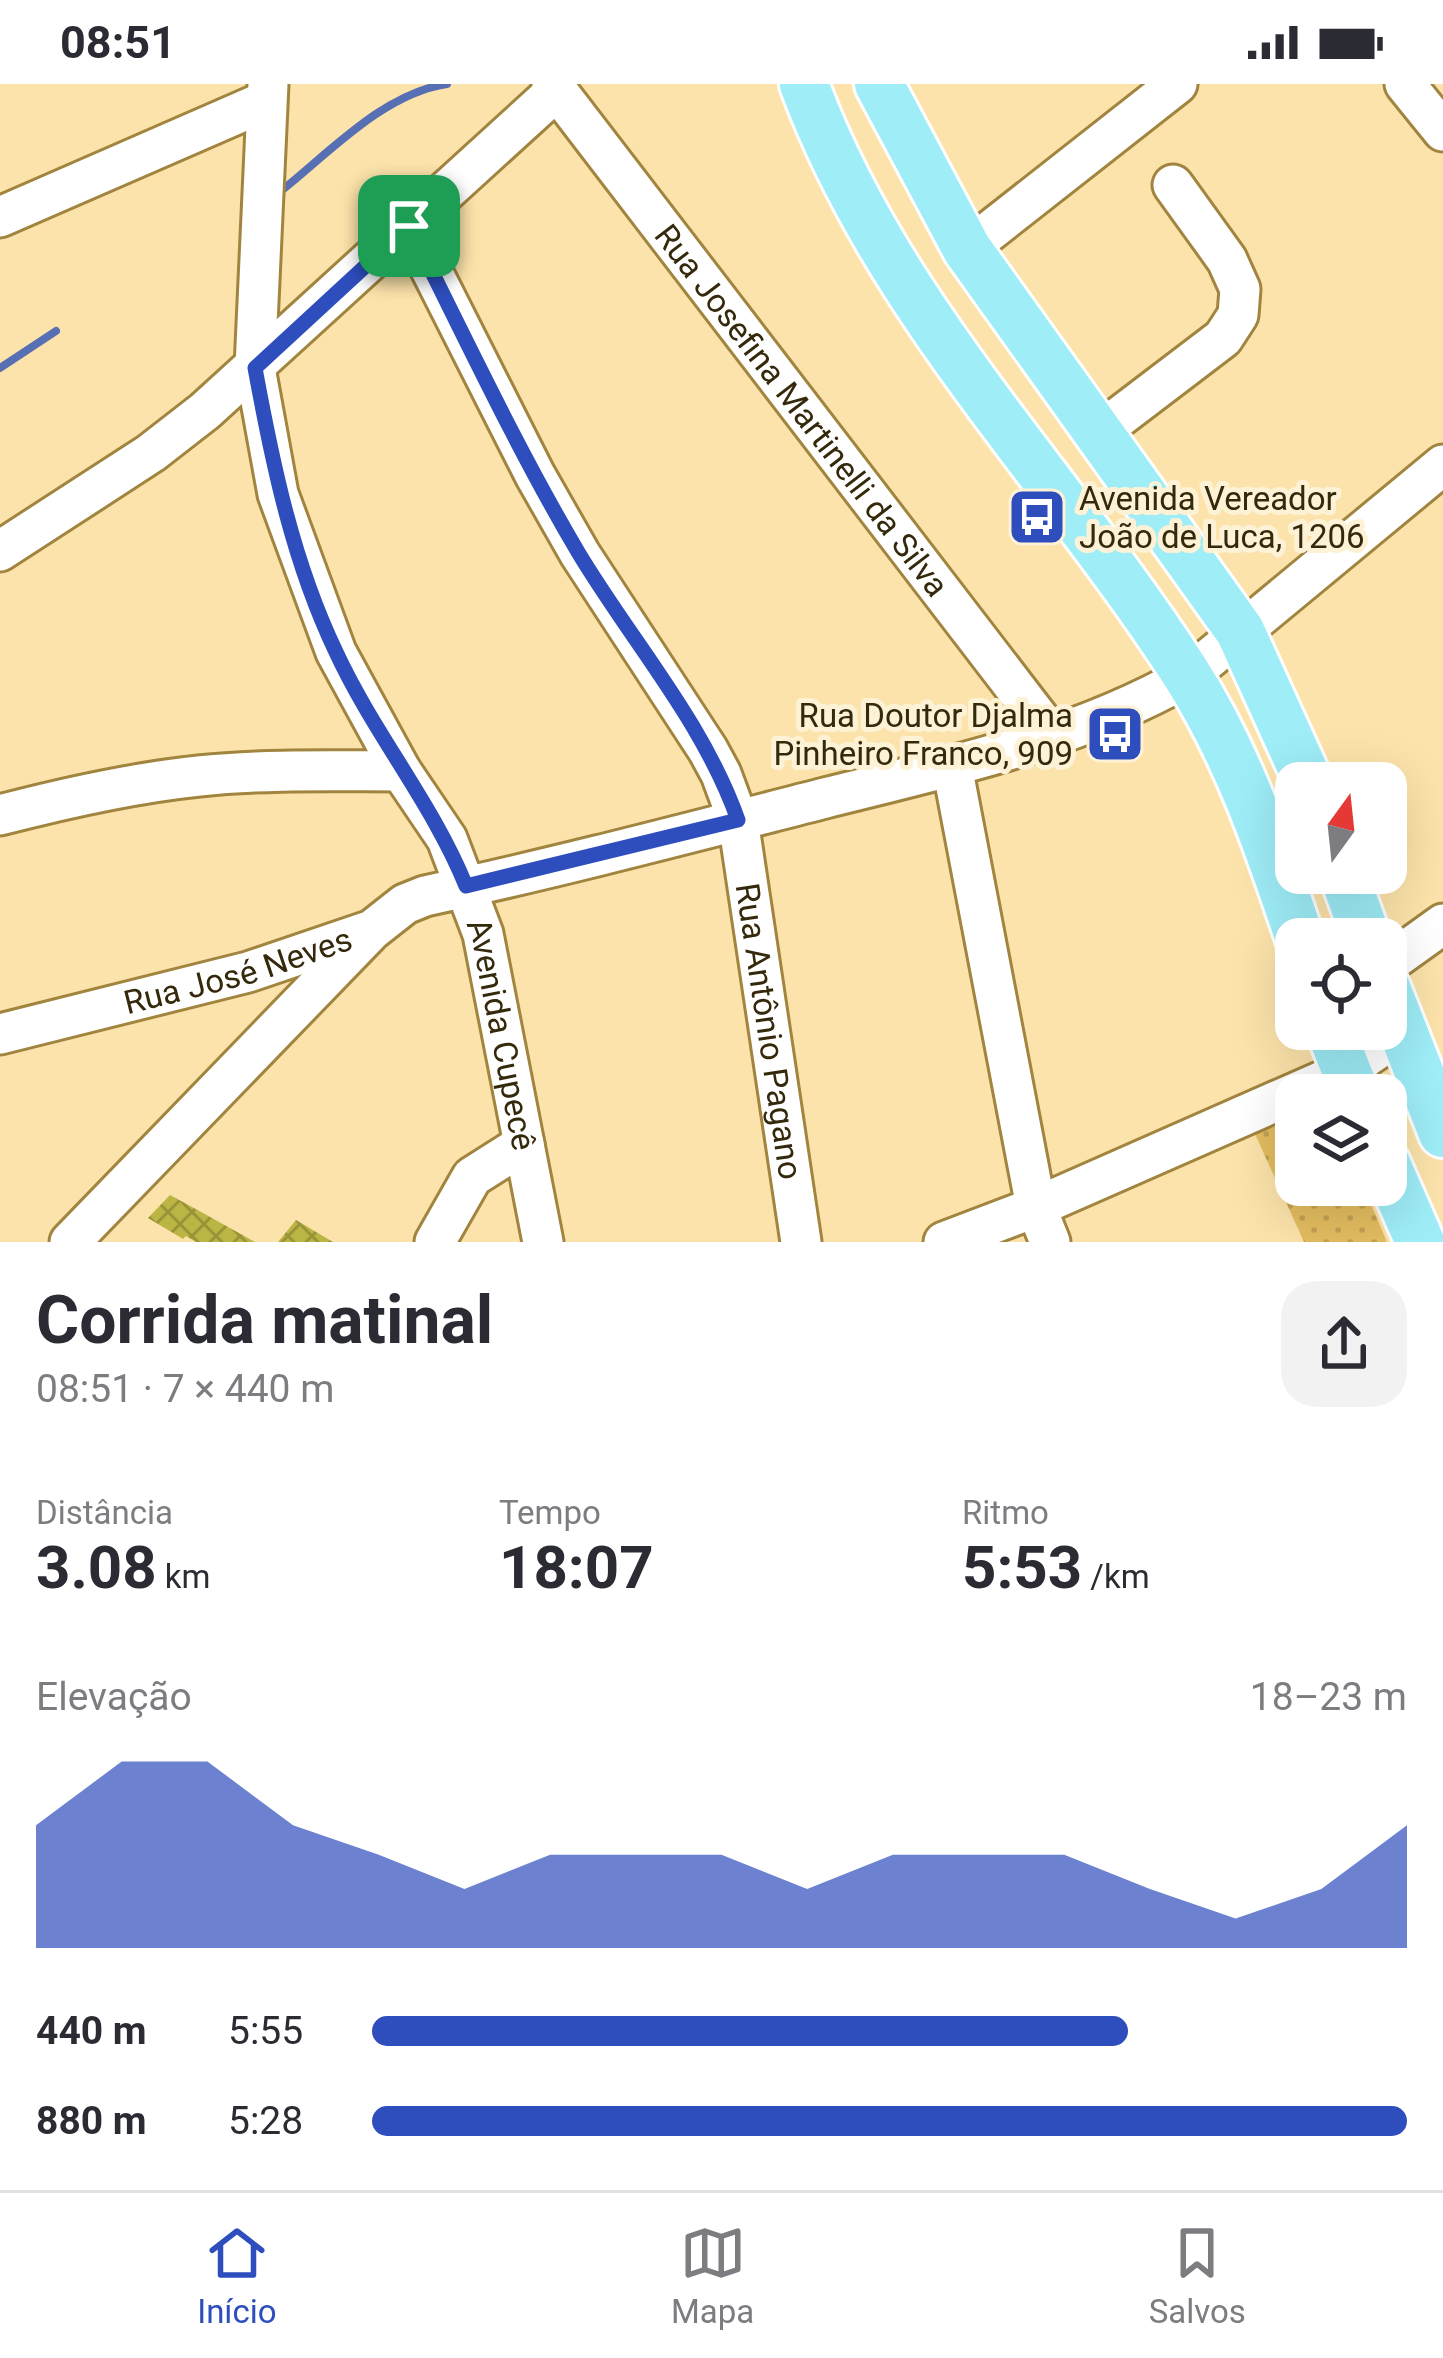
<!DOCTYPE html>
<html lang="pt">
<meta charset="utf-8">
<style>
:root{--surface:#fff;--page:#f2f2f3;--text:#2b2b33;--muted:#7c7c81;--line:#e1e1e2;--accent:#2e4ebe}
body{margin:0;font-family:Roboto,sans-serif;background:var(--page);color:var(--text);height:100vh;display:flex;flex-direction:column;font-size:45px;white-space:nowrap}
*{box-sizing:border-box;margin:0}
p{font-size:39px;color:var(--muted)}
.icon{flex:none;width:66px;height:66px;fill:none;stroke:currentColor;stroke-width:2;stroke-linecap:round;stroke-linejoin:round}
.map{position:relative;height:1158px;overflow:hidden}
.drawer{display:flex;flex-direction:column;background:var(--surface);flex:1}
.drawer>*{flex:none}
.needle{width:78px;rotate:15deg}
.controls{position:absolute;left:1275px;top:678px;display:grid;gap:24px}
.controls a{display:grid;place-items:center;width:132px;height:132px;border-radius:24px;background:var(--surface);box-shadow:0 12px 48px #0002;font-size:60px}
.pin{position:absolute;display:grid;place-items:center;width:102px;height:102px;color:#fff;margin:-51px;border-radius:24px;box-shadow:0 6px 18px #0006}
.round{display:grid;place-items:center;flex:none;width:126px;height:126px;border-radius:36px;background:var(--page)}
.headline{display:flex;align-items:center;justify-content:space-between;height:204px;padding:0 36px}
h1{font-size:66px;font-weight:700;line-height:90px}
.figures{display:grid;grid-template-columns:repeat(3,1fr);gap:18px;height:204px;padding:12px 36px}
.figures div{display:grid;align-content:center}
.figures b{font-size:60px;font-weight:700}
.figures small{font-size:33px;font-weight:400}
.figures p{font-size:33px}
.chart{height:336px;padding:24px 36px}
.chart p{display:flex;justify-content:space-between}
.chart svg{width:100%;height:216px;margin-top:12px;fill:var(--accent);opacity:.7}
ul{padding:0 36px;list-style:none;font-size:39px}
li{display:grid;grid-template-columns:192px 144px 1fr;align-items:center;height:90px}
li i{height:30px;border-radius:15px;background:var(--accent)}
.status{display:flex;justify-content:space-between;align-items:center;height:84px;padding:0 60px;background:var(--surface);direction:ltr}
.status svg{height:33px;fill:currentColor}
.tabs{display:flex;justify-content:space-around;align-items:center;height:168px;border-top:3px solid var(--line);background:var(--surface);font-size:33px;color:var(--muted)}
.tabs a{display:grid;justify-items:center;gap:6px}
.tabs .active{color:var(--accent)}
.map>svg:first-child{display:block}
.grass{fill:url(#grass-dots)}
.lines{fill:none;stroke-linecap:round;stroke-linejoin:round}
.stream{stroke:#576fb3;stroke-width:8}
.building{fill:url(#building-cross-hatch)}
.minor-casing{stroke:#a1843e;stroke-width:45}
.major-casing{stroke:#fff;stroke-width:54}
.minor{stroke:#fff;stroke-width:39}
.major{stroke:#9eedf7;stroke-width:48}
.route-casing{stroke:#fff;stroke-width:24}
.route{stroke:#2e4ebe;stroke-width:15}
.labels{text-anchor:middle;stroke-width:10;stroke-linejoin:round;paint-order:stroke}
.street-label{font-size:33px;fill:#35290c;stroke:#fef2d6}
.poi-label{font-size:33px;fill:#35290c;stroke:#fef2d6;text-anchor:start}
</style>
<div class="status"><b>08:51</b><svg viewBox="0 0 49 12"><path d="M0 12V9h3v3zM5 12V6h3v6zM10 12V3h3v9zM15 12V0h3v12zM26 1h20v11H26zM47 4h2v5h-2z"/></svg></div>
<div class="map">
<svg width="1443" height="1158" viewBox="0 0 1443 1158">
<defs>
<pattern id="grass-dots" width="8" height="8" patternUnits="userSpaceOnUse" patternTransform="scale(3)"><rect width="8" height="8" fill="#e4bd60"/><path d="M2 2h.1M6 6h.1" fill="none" stroke="#c4a252" stroke-width="1.8" stroke-linecap="round"/></pattern>
<pattern id="building-cross-hatch" width="8" height="8" patternUnits="userSpaceOnUse" patternTransform="scale(3)"><rect width="8" height="8" fill="#bbb644"/><path d="M0 0l8 8M0 8l8-8" fill="none" stroke="#999437"/></pattern>
</defs>
<rect width="100%" height="100%" fill="#fce3ab"/>
<path class="grass" d="M1296 1034V1101H1363L1387 1158H1304L1255 1050Z"/>
<g class="lines">
<path class="stream" d="M281 107C329 69 384 9 447 0
M0 284 56 247"/>
</g>
<path class="building" d="M170 1111 203 1129 255 1158H196L186 1152 183 1155 148 1134Z
M296 1136 333 1158H278Z"/>
<g class="lines">
<g class="minor-casing">
<g id="minor">
<path id="s1" d="M268 0 255 284 278 410 336 568 401 687 447 755 483 850 543 1158"/>
<path id="s2" d="M552 0 1053 653"/>
<path d="M1405 0 1443 47"/>
<path d="M0 133 266 17"/>
<path id="s3" d="M409 142 535 391 580 470 708 666 721 690 738 736 801 1158"/>
<path d="M967 165 1177 0"/>
<path d="M1097 350 1223 254 1238 231 1240 205 1227 176 1173 101"/>
<path d="M0 467 151 369 205 327 557 6"/>
<path d="M952 682 1036 1123 1050 1158"/>
<path d="M0 731C65 714 131 699 199 692 266 685 334 687 401 687"/>
<path d="M1386 881 1443 840"/>
<path id="s4" d="M0 950 248 888 372 846 405 820 425 812C559 783 692 748 825 714 949 683 1076 656 1188 592L1443 381"/>
<path d="M70 1158 368 850"/>
<path d="M435 1158 472 1093 524 1060"/>
<path d="M944 1158 1036 1123 1345 987 1404 947"/>
</g>
</g>
<g class="major-casing">
<path id="major" d="M804 0C886 223 1058 391 1185 588 1238 670 1269 763 1300 855
M879 0 967 165 1240 547 1309 699
M1343 789 1367 855
M1386 904 1443 1049
M1330 945 1356 1011
M1386 1080 1420 1158"/>
</g>
<use href="#minor" class="minor"/>
<use href="#major" class="major"/>
</g>
<g class="lines">
<g class="route-casing">
<path id="route" d="M409 142C464 251 516 363 578 468 632 558 703 637 738 736L466 802C433 720 374 650 336 568 293 478 273 382 255 284Z"/>
</g>
<use href="#route" class="route"/>
</g>
<defs>
<g id="bus-square" transform="scale(3)"><rect x="-9" y="-9" width="18" height="18" rx="4" fill="#2e4ebe" stroke="#fef2d6"/><path d="M-5-6H5V4H4V6H2V4H-2V6H-4V4H-5ZM-3.5-4V0h7V-4ZM-3.5 1.2v1.5H-2V1.2ZM2 1.2v1.5H3.5V1.2Z" fill="#fff"/></g>
</defs>
<g fill-rule="evenodd">
<use href="#bus-square" x="1037" y="433"/>
<use href="#bus-square" x="1115" y="650"/>
</g>
<g class="labels">
<g class="street-label">
<text dy="12" stroke="none"><textPath href="#s2" startOffset="411">Rua Josefina Martinelli da Silva</textPath></text>
<text dy="12" stroke="none"><textPath href="#s4" startOffset="246">Rua José Neves</textPath></text>
<text dy="12" stroke="none"><textPath href="#s3" startOffset="894">Rua Antônio Pagano</textPath></text>
<text dy="12" stroke="none"><textPath href="#s1" startOffset="1002">Avenida Cupecê</textPath></text>
</g>
<g class="poi-label">
<text x="1079" y="426">Avenida Vereador<tspan x="1079" dy="38">João de Luca, 1206</tspan></text>
<text x="1073" y="643" text-anchor="end">Rua Doutor Djalma<tspan x="1073" dy="38">Pinheiro Franco, 909</tspan></text>
</g>
</g>
</svg>
<div class="controls">
<a><svg class="needle" viewBox="-14 -14 28 28"><path d="M0-13l5 13h-10z" fill="#e53935"/><path d="M0 13l5-13h-10z" fill="#7c7c81"/></svg></a>
<a><svg class="icon" aria-label="locate" viewBox="0 0 24 24"><circle cx="12" cy="12" r="6"/><path d="M12 2v4M12 18v4M2 12h4M18 12h4"/></svg></a>
<a><svg class="icon" aria-label="layers" viewBox="0 0 24 24"><path d="M12 4l9 5-9 5-9-5zM3 14l9 5 9-5"/></svg></a>
</div>
<div class="pin" style="left:409px;top:142px;background:#1e9e55"><svg class="icon" aria-label="arrive" viewBox="0 0 24 24"><path d="M6 21V4h12l-3 4 3 4H6"/></svg></div>
</div>
<section class="drawer">
<div class="headline"><div><h1>Corrida matinal</h1><p>08:51 · 7 × 440 m</p></div><a class="round"><svg class="icon" aria-label="share" viewBox="0 0 24 24"><path d="M12 15V3M7 8l5-5 5 5M5 13v7h14v-7"/></svg></a></div>
<div class="figures">
<div><p>Distância</p><b>3.08<small> km</small></b></div>
<div><p>Tempo</p><b>18:07</b></div>
<div><p>Ritmo</p><b>5:53<small> /km</small></b></div>
</div>
<div class="chart"><p><span>Elevação</span>18–23 m</p>
<svg viewBox="0 0 160 44" preserveAspectRatio="none"><path d="M0 44V19L10 6L20 6L30 19L40 25L50 32L60 25L70 25L80 25L90 32L100 25L110 25L120 25L130 32L140 38L150 32L160 19V44z"/></svg>
</div>
<ul>
<li><b>440 m</b>5:55<i style="width:73%"></i></li>
<li><b>880 m</b>5:28<i style="width:100%"></i></li>
</ul>
</section>
<nav class="tabs">
<a class="active"><svg class="icon" aria-label="home" viewBox="0 0 24 24"><path d="M3 11l9-7 9 7M6 9v11h12V9"/></svg>Início</a>
<a><svg class="icon" aria-label="map" viewBox="0 0 24 24"><path d="M3 6l6-2 6 2 6-2v14l-6 2-6-2-6 2zM9 4v14M15 6v14"/></svg>Mapa</a>
<a><svg class="icon" aria-label="saved" viewBox="0 0 24 24"><path d="M7 4h10v16l-5-4-5 4z"/></svg>Salvos</a>
</nav>
